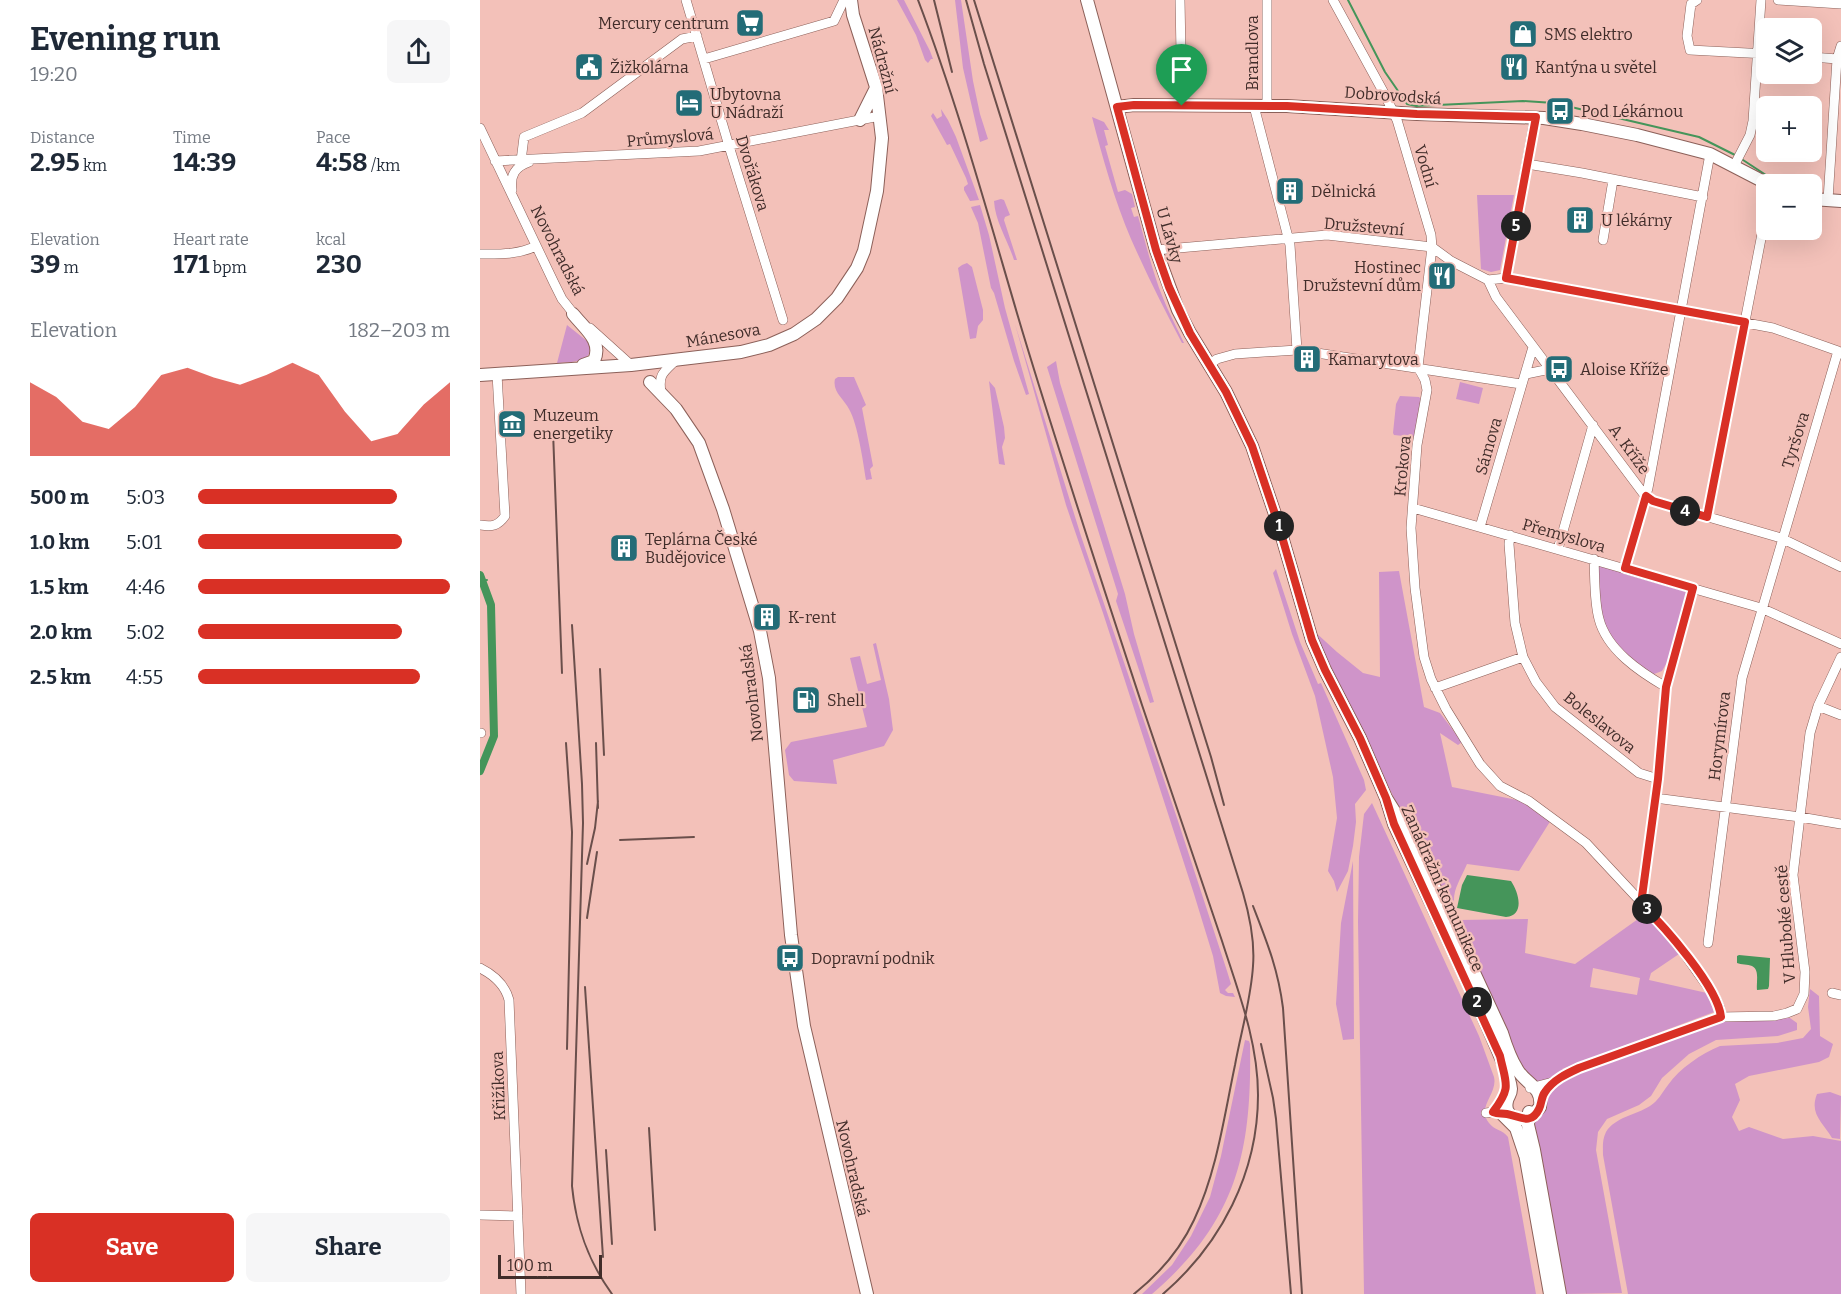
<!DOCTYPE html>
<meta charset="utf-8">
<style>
:root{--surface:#fff;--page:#f6f6f7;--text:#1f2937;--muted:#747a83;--accent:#d93025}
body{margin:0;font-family:Bitter,serif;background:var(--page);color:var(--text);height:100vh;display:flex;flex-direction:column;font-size:22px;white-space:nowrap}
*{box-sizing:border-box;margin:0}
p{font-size:20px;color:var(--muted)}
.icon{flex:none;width:33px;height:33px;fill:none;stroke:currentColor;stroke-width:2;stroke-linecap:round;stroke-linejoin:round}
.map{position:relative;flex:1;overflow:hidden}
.drawer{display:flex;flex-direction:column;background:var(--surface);width:480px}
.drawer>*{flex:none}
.buttons{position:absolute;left:1276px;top:18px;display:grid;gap:12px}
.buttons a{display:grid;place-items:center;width:66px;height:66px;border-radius:9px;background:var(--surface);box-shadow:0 6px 24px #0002;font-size:30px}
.scale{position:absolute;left:18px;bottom:15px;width:104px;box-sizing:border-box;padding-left:6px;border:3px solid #412d2a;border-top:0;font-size:16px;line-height:21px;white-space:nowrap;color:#412d2a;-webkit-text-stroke:4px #f3c1b9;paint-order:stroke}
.pin{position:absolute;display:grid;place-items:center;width:51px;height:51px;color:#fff;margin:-62px -26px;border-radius:50% 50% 50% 0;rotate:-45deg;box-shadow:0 0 6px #0007}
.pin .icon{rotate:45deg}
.km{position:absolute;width:30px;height:30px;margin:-15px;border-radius:50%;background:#222;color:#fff;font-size:16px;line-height:30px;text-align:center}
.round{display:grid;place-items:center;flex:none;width:63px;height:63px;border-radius:9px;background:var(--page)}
.overview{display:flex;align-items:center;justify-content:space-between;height:102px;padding:0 30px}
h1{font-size:33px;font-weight:700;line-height:45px}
.figures{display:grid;grid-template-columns:repeat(3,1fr);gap:9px;height:102px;padding:6px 30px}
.figures div{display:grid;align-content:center}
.figures b{font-size:26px;font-weight:700}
.figures small{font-size:16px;font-weight:400}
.figures p{font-size:16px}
.chart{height:168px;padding:12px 30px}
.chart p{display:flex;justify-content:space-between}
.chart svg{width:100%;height:108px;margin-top:6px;fill:var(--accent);opacity:.7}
.cta{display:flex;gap:12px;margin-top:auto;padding:12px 30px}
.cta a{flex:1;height:69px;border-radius:9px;background:var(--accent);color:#fff;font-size:24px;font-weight:700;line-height:69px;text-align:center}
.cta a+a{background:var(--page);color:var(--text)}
ul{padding:0 30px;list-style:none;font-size:20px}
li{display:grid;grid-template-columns:96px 72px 1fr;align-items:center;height:45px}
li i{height:15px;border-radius:8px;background:var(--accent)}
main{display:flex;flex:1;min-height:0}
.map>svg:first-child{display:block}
.green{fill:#cf94c9;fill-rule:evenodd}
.water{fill:#45955a}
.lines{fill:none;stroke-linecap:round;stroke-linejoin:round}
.stream{stroke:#45955a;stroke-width:2}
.canal{stroke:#45955a;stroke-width:8}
.minor-casing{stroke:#8c6059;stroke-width:10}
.major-casing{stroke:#8c6059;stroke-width:14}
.minor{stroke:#fff;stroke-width:9}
.major{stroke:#fff;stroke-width:12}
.rail{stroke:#6a4f4b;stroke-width:2}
.route-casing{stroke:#fff;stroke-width:12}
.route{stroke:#d93025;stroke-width:8}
.labels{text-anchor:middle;stroke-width:4.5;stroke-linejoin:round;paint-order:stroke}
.poi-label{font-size:16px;fill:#412d2a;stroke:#f3c1b9;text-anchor:start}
.street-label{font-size:16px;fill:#412d2a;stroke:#f3c1b9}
</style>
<main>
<section class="drawer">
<div class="overview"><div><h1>Evening run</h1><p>19:20</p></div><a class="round"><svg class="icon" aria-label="share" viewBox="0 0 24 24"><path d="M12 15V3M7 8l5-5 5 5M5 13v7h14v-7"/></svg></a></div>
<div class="figures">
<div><p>Distance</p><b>2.95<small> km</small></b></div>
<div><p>Time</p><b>14:39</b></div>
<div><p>Pace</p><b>4:58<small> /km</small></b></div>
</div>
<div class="figures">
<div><p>Elevation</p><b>39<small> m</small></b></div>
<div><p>Heart rate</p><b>171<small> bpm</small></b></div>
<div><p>kcal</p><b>230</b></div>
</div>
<div class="chart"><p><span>Elevation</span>182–203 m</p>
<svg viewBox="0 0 160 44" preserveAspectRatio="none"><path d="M0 44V14L10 20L20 30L30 33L40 24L50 11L60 8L70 12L80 15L90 11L100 6L110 11L120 26L130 38L140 35L150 23L160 14V44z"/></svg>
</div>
<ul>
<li><b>500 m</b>5:03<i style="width:79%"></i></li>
<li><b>1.0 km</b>5:01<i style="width:81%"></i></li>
<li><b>1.5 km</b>4:46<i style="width:100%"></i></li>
<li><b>2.0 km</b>5:02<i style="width:81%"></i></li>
<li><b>2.5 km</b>4:55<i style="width:88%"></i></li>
</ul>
<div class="cta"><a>Save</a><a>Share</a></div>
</section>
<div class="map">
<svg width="1361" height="1294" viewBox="0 0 1361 1294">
<rect width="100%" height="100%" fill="#f3c1b9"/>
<path class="green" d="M417 0H424L450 51 453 59H451L448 63 445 60 436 35Z
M475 0H481L493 81 500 114 508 139 500 142 483 68Z
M461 109 468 120 476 137 499 200 490 201 484 190V187L488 184 486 178 470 144 467 145 451 116 453 113 457 119 462 116Z
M612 117 624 122 629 130H624L628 145 625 146 638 192 645 190 652 194 655 207 651 208 654 217 658 216C664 237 669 258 676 279 683 301 694 322 704 343H702C684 309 667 275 651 239 635 202 622 156 612 117Z
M997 195H1034L1020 270 1011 272 1001 269Z
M521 199 524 200 530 215 525 217 524 220 537 260H534C528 241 515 221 514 201Z
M500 205 509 235 525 308 549 394 546 395 534 361 514 293 511 288 498 223 491 207Z
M487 263 492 267 503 310V320L498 326 496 338 490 339 478 268 482 265Z
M535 324 601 536 697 818 747 971 751 984 745 990 748 993H753L755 997 746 996 740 993 733 956 714 894 623 613 586 505Z
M87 325 107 341C119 363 89 362 77 363Z
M576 361 580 383 645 594 654 634 674 702 670 703 636 601 638 594 633 578 567 367Z
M358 377H374L386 405 382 408 393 466 390 469 392 479 386 480C383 461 378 425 369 409 364 399 352 392 355 379Z
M509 381 515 388 524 427 525 438 522 447 525 465 519 464Z
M980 382 1003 388 999 404 976 399Z
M920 396 939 397 942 400 936 434 933 437 914 435 913 433 916 404Z
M1116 565 1207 591 1189 659 1182 671 1174 674 1167 672 1137 646 1121 620Z
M796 569 820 642 838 684 841 683 845 692 884 780 886 790 875 804 876 822 873 846 868 871 857 892 854 881 848 871 857 818 853 777 835 696 812 634 793 573Z
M919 571 944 707 960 713 982 742 978 745 960 733 972 787 1047 802 1071 820 1039 871 987 864C977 887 968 895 979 920L1048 919 1045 953 1095 964 1165 914 1199 954 1171 973 1169 980 1227 993 1234 1012 1082 1069 1088 1071 1058 1084 1045 1075 927 818 917 804 864 697 834 631 857 652 883 673 900 677 899 572ZM1113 968 1160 978 1157 995 1110 987Z
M396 643 409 699 413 730 404 746 353 760 357 784 314 781 309 775 305 750 311 742 387 727 370 658 380 656 387 684 401 680 393 644Z
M892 803 999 1036 1014 1077C1018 1094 996 1107 1009 1123 1014 1130 1023 1130 1028 1137L1056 1294H884L878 922 879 857 884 814Z
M873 861 874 1039 863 1040 856 1004 861 923Z
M1330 989 1339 996 1340 1036 1353 1044 1349 1057 1339 1062 1269 1076 1255 1084 1260 1100 1252 1117 1259 1131 1269 1127 1303 1139 1333 1136 1361 1141V1294H1148L1123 1155C1123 1147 1122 1140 1126 1132 1135 1117 1156 1115 1170 1106 1179 1100 1181 1094 1188 1085 1200 1068 1221 1054 1240 1046L1297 1043 1323 1038 1331 1029 1328 1007Z
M1310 1018 1317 1023V1030L1298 1036 1236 1040 1209 1054 1182 1078 1171 1096 1159 1105 1127 1119 1118 1132 1116 1150 1142 1293 1085 1294 1055 1128V1122L1064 1107 1066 1097 1070 1090 1094 1074 1217 1028 1249 1020Z
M765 1040 769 1041 770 1044C772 1152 757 1221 672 1294H662L692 1265 711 1236 730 1197 741 1156Z
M1350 1092 1361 1096 1360 1139 1352 1138C1343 1122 1329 1114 1337 1094Z"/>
<path class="water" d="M987 875 1031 881C1039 893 1045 915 1026 917L977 908 982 885Z
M1259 955 1290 958 1289 986 1288 989 1277 990C1276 982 1280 970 1272 966 1268 964 1261 965 1257 963V956Z"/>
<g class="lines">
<path class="stream" d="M868 0 905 72 927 104 936 106 1043 101 1074 103 1219 137 1255 155
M1260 158 1292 179 1307 184
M1332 191 1338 192
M3 581 7 580"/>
<path class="canal" d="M0 575 11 605 14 736 0 771"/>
<g class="minor-casing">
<path id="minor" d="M206 0 249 146 303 320
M700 0 702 106
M787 0V106
M853 0 905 95 917 120 951 235 952 247 938 367 945 380 947 390 937 445 931 528 935 588 944 657 951 679 966 709 1000 764 1020 786 1049 801 1106 843 1175 917 1204 953 1235 997 1240 1008 1241 1017
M1217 0 1211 4 1207 36 1210 50 1287 54
M1298 0 1361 4
M1332 57 1357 59
M224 59 354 21 364 0
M774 106 810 245 817 350
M0 128 74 283 82 299 97 318
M15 161 219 151 400 116
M41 161 44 137 102 113 202 39 217 36
M1047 164 1102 173 1223 197
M1254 166 1270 135 1273 121 1281 0
M32 190C30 175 35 167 49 162
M1348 200 1357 59 1361 46
M1123 240 1133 180
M676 250 847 235 952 247 971 261 1008 280
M0 254C19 254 38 255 56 246
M1026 278 1055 117
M1008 280 1016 297 1166 497 1173 501 1301 538 1361 567
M1008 280 1026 278 1293 328 1358 351 1361 354
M110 328 151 365
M730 364 737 359 755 354 817 350 1041 384
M1046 374 1070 369
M181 392C178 374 184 372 196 360
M933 508 1281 608 1361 644
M1227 517 1287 208
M0 525C12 527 18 526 25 516L17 374
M1000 527 1053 347
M1030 535 1029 544 1035 623 1043 657 1056 682 1075 707 1159 773 1178 779
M1078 549 1113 425
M1114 559C1115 578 1114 601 1119 619 1127 650 1160 672 1186 687
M1145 568 1168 488 1230 154
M955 688 1043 657
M1338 706 1361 715
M0 733H1
M1175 798 1320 817 1361 824
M1161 904 1178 779 1186 687 1213 588
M1228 943 1262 678 1358 351
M0 968C14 975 25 984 29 1000L41 1294
M1352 993 1361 995
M1050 1088 1073 1082 1099 1068 1241 1017 1294 1016 1307 1013 1317 1009 1324 994 1325 972 1313 875 1330 733 1338 706 1361 657
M1013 1112 1022 1099
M1006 1113 1013 1112 1027 1114
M0 1215 38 1216"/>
</g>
<g class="major-casing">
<path id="major" d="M607 0 676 250 698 310 710 333 746 392 772 446 798 523 832 640 845 670 880 738 906 798 914 824C950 902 988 979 1021 1058 1025 1068 1030 1078 1031 1089 1031 1095 1028 1096 1027 1101 1023 1117 1040 1122 1051 1117L1060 1107C1063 1086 1045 1084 1037 1069 1030 1058 1026 1046 1022 1033L934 843 906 798
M637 107 654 105 807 106 937 114 1064 118 1102 124 1157 135 1230 154 1288 184
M380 120 396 88
M1332 199 1361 201
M93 314C105 329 123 341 114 361L103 365
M0 375 151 365 261 352 289 345 314 334 336 319 357 298 377 268 384 251 397 191 402 138 396 87 373 15 371 0
M170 382 196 409 219 443 243 509 280 631 289 678 311 935 324 1026 387 1294
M1049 1112 1048 1125 1054 1150 1080 1294
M1023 1115 1036 1128 1045 1155
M1044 1148 1070 1294"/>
</g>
<use href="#minor" class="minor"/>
<use href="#major" class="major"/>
<path class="rail" d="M438 0C479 108 509 219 542 330 580 456 621 580 662 705 688 784 716 862 742 941 758 991 778 1041 778 1095 778 1173 741 1244 683 1294
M454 0 472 72
M486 0 504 64 763 893C770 917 775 941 773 966 771 999 761 1032 755 1065 744 1117 737 1171 714 1220 701 1248 679 1274 654 1294
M494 0 731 757 744 805
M73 431 82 673
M92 625 102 784 103 823 92 1186C96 1227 108 1261 132 1294
M120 669 124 755
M86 743 92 832 87 1049
M116 743 118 808
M140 840 214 837
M107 864 115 828 118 801
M773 906C787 942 798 969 803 1008L822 1294
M107 918 117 852
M105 987 123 1257
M781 1044 793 1098 796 1119 811 1294
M169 1128 175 1230
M126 1150 132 1244"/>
</g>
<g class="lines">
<g class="route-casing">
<path id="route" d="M654 105 807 106 937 114 1056 117 1026 278 1265 322 1227 517 1173 501 1166 496 1145 568 1213 588 1186 687 1178 779 1161 904C1184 926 1238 987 1241 1017L1099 1068C1086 1074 1073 1080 1065 1092 1061 1097 1062 1103 1059 1109 1051 1126 1039 1116 1027 1114 1021 1113 1018 1114 1013 1112 1032 1087 1026 1084 1020 1056L914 824 906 798 880 738 845 670 832 640 798 523 772 446 746 392 710 333 689 287 676 250 637 107Z"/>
</g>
<use href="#route" class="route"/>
</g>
<defs>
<g id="supermarket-square" transform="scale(1.5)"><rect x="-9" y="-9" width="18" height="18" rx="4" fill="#236c77" stroke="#f3c1b9"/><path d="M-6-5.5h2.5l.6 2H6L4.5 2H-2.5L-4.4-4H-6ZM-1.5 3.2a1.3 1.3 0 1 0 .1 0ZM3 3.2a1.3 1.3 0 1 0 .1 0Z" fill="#fff"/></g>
<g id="shop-square" transform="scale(1.5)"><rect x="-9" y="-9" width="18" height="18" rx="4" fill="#236c77" stroke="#f3c1b9"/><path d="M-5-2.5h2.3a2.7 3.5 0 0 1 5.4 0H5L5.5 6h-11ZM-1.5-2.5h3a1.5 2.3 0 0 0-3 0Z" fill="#fff"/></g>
<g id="civic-square" transform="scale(1.5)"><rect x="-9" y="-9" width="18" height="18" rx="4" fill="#236c77" stroke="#f3c1b9"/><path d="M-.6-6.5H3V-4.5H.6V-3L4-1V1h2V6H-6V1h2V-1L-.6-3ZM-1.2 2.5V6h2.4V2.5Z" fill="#fff"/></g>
<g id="restaurant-square" transform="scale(1.5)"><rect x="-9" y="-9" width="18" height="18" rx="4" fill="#236c77" stroke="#f3c1b9"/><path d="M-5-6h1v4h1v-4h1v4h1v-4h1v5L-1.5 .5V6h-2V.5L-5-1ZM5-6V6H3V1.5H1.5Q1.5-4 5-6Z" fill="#fff"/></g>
<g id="hotel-square" transform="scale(1.5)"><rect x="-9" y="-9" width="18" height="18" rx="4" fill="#236c77" stroke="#f3c1b9"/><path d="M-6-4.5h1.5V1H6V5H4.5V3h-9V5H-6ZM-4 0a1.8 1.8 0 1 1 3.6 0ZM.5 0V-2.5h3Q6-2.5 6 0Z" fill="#fff"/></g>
<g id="bus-square" transform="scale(1.5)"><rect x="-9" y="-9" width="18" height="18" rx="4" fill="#236c77" stroke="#f3c1b9"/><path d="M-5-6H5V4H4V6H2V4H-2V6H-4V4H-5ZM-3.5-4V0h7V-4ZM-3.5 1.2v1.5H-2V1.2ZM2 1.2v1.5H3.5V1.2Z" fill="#fff"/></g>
<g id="building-square" transform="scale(1.5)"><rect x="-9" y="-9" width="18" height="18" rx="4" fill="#236c77" stroke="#f3c1b9"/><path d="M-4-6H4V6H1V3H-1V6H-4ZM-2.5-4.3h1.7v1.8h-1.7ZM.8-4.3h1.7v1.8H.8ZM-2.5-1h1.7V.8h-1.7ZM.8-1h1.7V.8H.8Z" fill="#fff"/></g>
<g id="museum-square" transform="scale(1.5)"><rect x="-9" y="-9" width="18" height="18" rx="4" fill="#236c77" stroke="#f3c1b9"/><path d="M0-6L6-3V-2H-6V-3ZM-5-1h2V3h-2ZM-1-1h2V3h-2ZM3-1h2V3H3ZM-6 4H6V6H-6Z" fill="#fff"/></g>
<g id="fuel-square" transform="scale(1.5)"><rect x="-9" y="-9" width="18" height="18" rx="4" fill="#236c77" stroke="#f3c1b9"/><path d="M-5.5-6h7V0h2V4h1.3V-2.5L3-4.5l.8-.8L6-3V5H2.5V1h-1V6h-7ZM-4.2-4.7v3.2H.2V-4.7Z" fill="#fff"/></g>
</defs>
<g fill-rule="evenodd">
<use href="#supermarket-square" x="270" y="23"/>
<use href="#shop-square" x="1043" y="34"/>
<use href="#civic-square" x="109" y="67"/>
<use href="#restaurant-square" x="1034" y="67"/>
<use href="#hotel-square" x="209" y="103"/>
<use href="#bus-square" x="1080" y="111"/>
<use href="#building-square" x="810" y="191"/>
<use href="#building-square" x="1100" y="220"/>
<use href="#restaurant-square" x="962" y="276"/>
<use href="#building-square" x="827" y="359"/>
<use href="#bus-square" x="1079" y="369"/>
<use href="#museum-square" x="32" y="424"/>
<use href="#building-square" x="144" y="548"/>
<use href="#building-square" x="287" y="617"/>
<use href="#fuel-square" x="326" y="700"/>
<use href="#bus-square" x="310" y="958"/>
</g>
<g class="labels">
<g class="poi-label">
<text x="249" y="29" text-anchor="end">Mercury centrum</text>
<text x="1064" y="40">SMS elektro</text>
<text x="130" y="73">Žižkolárna</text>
<text x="1055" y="73">Kantýna u světel</text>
<text x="230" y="100">Ubytovna<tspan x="230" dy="18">U Nádraží</tspan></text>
<text x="1101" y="117">Pod Lékárnou</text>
<text x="831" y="197">Dělnická</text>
<text x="1121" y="226">U lékárny</text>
<text x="941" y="273" text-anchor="end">Hostinec<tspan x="941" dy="18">Družstevní dům</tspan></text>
<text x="848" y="365">Kamarytova</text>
<text x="1100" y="375">Aloise Kříže</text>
<text x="53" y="421">Muzeum<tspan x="53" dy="18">energetiky</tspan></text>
<text x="165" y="545">Teplárna České<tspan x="165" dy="18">Budějovice</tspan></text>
<text x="308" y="623">K-rent</text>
<text x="347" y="706">Shell</text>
<text x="331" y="964">Dopravní podnik</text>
</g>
<g class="street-label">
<text transform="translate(772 53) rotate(-90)" y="6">Brandlova</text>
<text transform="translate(403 60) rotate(75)" y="6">Nádražní</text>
<text transform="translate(913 95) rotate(4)" y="6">Dobrovodská</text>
<text transform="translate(190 137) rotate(-5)" y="6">Průmyslová</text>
<text transform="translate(946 166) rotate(73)" y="6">Vodní</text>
<text transform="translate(273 173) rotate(73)" y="6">Dvořákova</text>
<text transform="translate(884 226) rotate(5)" y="6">Družstevní</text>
<text transform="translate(690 235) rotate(74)" y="6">U Lávky</text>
<text transform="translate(78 250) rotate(63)" y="6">Novohradská</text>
<text transform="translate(243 335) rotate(-10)" y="6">Mánesova</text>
<text transform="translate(1315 440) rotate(-73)" y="6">Tyršova</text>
<text transform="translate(1008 446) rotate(-74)" y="6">Sámova</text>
<text transform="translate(1150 449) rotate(54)" y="6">A. Kříže</text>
<text transform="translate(922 466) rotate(-85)" y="6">Krokova</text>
<text transform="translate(1084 535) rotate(16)" y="6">Přemyslova</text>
<text transform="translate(271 693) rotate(-97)" y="6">Novohradská</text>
<text transform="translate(1120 722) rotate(39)" y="6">Boleslavova</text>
<text transform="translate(1239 736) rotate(-83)" y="6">Horymírova</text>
<text transform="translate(963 888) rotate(66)" y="6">Zanádražní komunikace</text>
<text transform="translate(1305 924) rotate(-94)" y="6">V Hluboké cestě</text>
<text transform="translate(18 1086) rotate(-92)" y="6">Křižíkova</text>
<text transform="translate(373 1168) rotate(77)" y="6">Novohradská</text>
</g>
</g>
</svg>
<div class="buttons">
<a><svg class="icon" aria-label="layers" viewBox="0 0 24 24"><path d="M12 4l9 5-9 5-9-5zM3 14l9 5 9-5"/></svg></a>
<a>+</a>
<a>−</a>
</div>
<div class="scale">100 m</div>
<div class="pin" style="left:702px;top:106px;background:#1e9e55"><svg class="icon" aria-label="arrive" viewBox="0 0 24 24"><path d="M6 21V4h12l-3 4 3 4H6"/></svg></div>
<b class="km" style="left:799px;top:526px">1</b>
<b class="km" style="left:997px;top:1002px">2</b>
<b class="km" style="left:1167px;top:909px">3</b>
<b class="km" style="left:1205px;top:511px">4</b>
<b class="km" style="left:1036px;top:226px">5</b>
</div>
</main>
